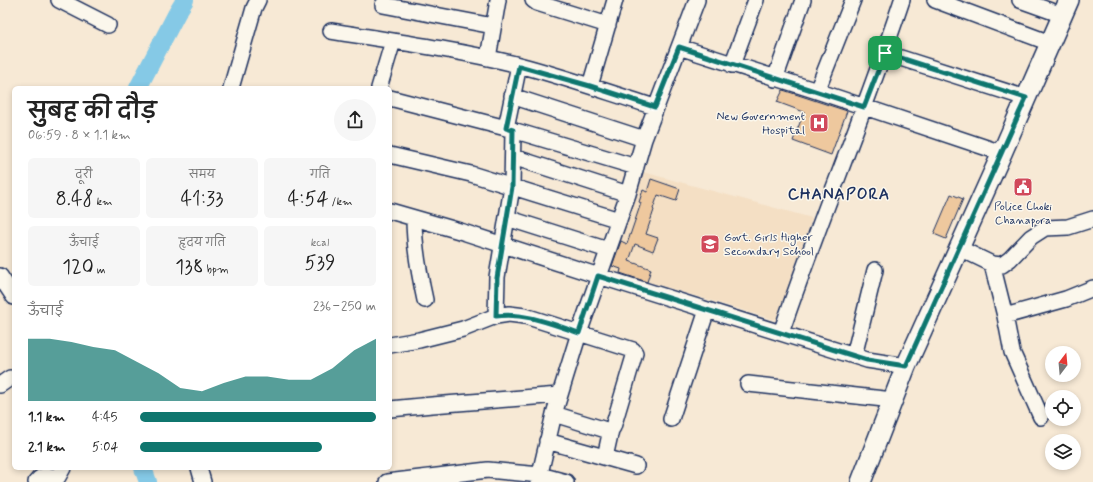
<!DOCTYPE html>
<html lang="hi">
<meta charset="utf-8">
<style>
:root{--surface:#fff;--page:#f6f6f6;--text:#222;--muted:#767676;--accent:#0f766e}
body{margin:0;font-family:Mynerve,"Playpen Sans Deva",sans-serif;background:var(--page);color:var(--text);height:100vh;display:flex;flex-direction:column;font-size:15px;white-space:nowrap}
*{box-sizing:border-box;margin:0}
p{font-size:13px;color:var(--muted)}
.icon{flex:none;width:22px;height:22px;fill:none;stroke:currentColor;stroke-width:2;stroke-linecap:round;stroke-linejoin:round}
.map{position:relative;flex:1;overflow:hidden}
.details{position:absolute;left:12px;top:86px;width:380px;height:384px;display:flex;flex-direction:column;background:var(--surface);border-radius:6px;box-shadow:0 2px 6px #0003}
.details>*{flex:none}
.needle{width:26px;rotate:16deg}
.fabs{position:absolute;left:1045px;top:346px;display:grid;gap:8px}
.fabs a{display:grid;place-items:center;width:36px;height:36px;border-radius:50%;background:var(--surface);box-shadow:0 2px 6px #0003;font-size:20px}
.pin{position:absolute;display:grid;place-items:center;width:34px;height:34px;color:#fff;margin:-17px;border-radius:8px;box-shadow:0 2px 6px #0006}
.round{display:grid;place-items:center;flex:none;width:42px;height:42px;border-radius:21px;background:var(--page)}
.head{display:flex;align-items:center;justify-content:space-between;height:68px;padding:0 16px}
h1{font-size:22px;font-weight:600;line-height:30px}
.stats{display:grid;grid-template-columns:repeat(3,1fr);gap:6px;height:68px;padding:4px 16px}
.stats div{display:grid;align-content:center;border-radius:6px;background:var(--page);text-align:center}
.stats b{font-size:20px;font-weight:600}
.stats small{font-size:11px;font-weight:400}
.stats p{font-size:11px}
.chart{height:112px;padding:8px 16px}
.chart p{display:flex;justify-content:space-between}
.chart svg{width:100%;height:72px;margin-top:4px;fill:var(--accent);opacity:.7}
ul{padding:0 16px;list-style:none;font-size:13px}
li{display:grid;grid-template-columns:64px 48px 1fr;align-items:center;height:30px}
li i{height:10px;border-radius:5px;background:var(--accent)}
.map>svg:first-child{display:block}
.built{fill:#f4dfc4}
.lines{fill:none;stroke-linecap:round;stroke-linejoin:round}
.river{stroke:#85c9e6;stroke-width:18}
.building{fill:#eec89e;stroke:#1b2f5e}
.minor-casing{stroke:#1b2f5e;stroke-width:18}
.major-casing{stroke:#1b2f5e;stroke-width:22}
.minor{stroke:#fbf7ec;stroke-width:15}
.major{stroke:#fbf7ec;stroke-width:19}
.route-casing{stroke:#fff;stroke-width:8}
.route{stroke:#0f766e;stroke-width:5}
.labels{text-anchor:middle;stroke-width:3;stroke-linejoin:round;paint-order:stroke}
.poi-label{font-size:12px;fill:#1b2f5e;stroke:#fbf7ec;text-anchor:end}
.district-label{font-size:16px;font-weight:bold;letter-spacing:1px;fill:#1b2f5e;stroke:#fbf7ec}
</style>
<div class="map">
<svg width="1093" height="482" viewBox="0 0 1093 482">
<rect width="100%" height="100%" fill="#f7e9d5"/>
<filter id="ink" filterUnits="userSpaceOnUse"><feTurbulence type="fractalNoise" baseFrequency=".025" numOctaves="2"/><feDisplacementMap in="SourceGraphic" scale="8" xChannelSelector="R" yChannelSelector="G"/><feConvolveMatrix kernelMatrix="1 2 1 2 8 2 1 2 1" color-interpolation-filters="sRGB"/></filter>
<g filter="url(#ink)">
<path class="built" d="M643 172 812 218 776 320 606 269Z"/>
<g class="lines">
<path class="river" d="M138 88 177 13 185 0
M143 468 148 482"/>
</g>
<path class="building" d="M783 90 847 111 831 155 793 141 804 112 777 102Z
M651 179 680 189 676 201 658 195 653 209 654 210 646 234 658 238 653 251 635 244 629 261 651 269 647 282 620 273 621 269 612 266 621 241 627 244 641 203 639 202 643 190 647 192Z
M951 194 963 199 946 239 934 234Z"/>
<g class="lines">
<g class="minor-casing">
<path id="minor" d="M59 0 108 25
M533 0 537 3 608 25
M935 0 1050 43
M1020 0 1062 15
M383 5 493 26
M331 31C393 41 457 50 519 65 565 77 610 93 655 107
M679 47 817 91 1002 153
M885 53 1026 98
M488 58 498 0
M732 65 756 0
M775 79 803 0
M590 86 615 0
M231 88 254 8 258 0
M379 88 393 41
M817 91 853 0
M512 96 644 139
M390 98 506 128 636 167
M506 128 519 65
M390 155 471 174 619 220
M513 157 628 194
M390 211 463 232 599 276 867 360 906 366
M414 218C414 246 419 273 425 300
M507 218 608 250
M959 248 992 264 1002 265 1010 259 1031 237 1045 228 1068 227 1093 219
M992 264 1005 316 1012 352 1041 417
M0 276 14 297
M496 316 497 277 512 187 513 130
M1005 316 1066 299 1093 288
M781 333C819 221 865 112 902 0
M390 345 419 340 463 329 496 316 509 314 525 316 633 350 635 353 613 427 611 430H606L554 414
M854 356 875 270
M748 384 893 400
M0 385 10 378
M390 409 432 405 559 395
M671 419 707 310
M547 441 636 466
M605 457 611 430
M199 468 203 482
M54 480 58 477 63 468
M36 482C40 477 43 475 50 476L55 482
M387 482 488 470 540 475 566 482
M538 482 554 414 579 333 628 194 644 139 697 0"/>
</g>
<g class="major-casing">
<path id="major" d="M861 482 906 366 1002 153 1069 0"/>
</g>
<use href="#minor" class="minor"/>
<use href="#major" class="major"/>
</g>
</g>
<g class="lines" filter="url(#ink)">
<g class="route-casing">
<path id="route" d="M679 47 864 107 885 53 1026 98 906 366 867 360 598 276 579 333C552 324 525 312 496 316L497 278 512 187 513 130 506 128 519 66 590 86 655 107Z"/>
</g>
<use href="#route" class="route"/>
</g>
<defs>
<g id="hospital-square" transform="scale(1)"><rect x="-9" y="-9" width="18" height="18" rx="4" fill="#d1495b" stroke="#fbf7ec"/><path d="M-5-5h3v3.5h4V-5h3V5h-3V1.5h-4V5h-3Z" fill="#fff"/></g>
<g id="civic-square" transform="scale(1)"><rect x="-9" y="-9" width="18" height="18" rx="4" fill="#d1495b" stroke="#fbf7ec"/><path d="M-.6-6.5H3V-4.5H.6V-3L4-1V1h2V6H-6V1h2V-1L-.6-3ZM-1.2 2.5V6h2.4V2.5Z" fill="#fff"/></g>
<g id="school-square" transform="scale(1)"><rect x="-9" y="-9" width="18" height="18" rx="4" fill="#d1495b" stroke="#fbf7ec"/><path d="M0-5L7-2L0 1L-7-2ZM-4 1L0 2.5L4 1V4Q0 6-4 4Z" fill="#fff"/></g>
</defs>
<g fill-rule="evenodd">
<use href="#hospital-square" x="819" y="123"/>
<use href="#civic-square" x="1023" y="187"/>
<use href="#school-square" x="710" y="244"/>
</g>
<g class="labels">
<g class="poi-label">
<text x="805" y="120">New Government<tspan x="805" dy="14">Hospital</tspan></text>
<text x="1023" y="210" text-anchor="middle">Police Choki<tspan x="1023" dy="14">Chanapora</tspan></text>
<text x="724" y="241" text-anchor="start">Govt. Girls Higher<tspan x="724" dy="14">Secondary School</tspan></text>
</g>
<g class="district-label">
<text x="839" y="199">CHANAPORA</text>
</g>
</g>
</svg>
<div class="fabs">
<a><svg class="needle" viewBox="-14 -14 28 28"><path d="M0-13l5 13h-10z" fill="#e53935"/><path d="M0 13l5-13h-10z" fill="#767676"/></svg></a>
<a><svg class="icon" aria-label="locate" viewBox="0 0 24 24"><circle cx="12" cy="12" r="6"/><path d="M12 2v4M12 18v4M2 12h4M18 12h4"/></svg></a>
<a><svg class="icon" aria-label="layers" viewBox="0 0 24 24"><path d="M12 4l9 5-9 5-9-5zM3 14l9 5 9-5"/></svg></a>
</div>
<div class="pin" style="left:885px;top:53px;background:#1e9e55"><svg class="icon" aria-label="arrive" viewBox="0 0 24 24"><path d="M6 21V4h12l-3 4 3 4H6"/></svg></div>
<section class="details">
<div class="head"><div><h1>सुबह की दौड़</h1><p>06:59 · 8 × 1.1 km</p></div><a class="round"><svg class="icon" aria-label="share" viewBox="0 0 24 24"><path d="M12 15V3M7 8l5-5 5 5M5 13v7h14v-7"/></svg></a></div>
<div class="stats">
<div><p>दूरी</p><b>8.48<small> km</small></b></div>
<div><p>समय</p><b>41:33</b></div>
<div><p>गति</p><b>4:54<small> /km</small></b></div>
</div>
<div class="stats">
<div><p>ऊँचाई</p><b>120<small> m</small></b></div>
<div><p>हृदय गति</p><b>138<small> bpm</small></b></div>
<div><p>kcal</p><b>539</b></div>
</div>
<div class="chart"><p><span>ऊँचाई</span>236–250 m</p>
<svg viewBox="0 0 160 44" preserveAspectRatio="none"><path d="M0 44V6L10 6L20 8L30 11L40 13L50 20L60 27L70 36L80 38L90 33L100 29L110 29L120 31L130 31L140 24L150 13L160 6V44z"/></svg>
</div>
<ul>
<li><b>1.1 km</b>4:45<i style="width:100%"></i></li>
<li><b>2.1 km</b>5:04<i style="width:77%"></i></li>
</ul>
</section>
</div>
